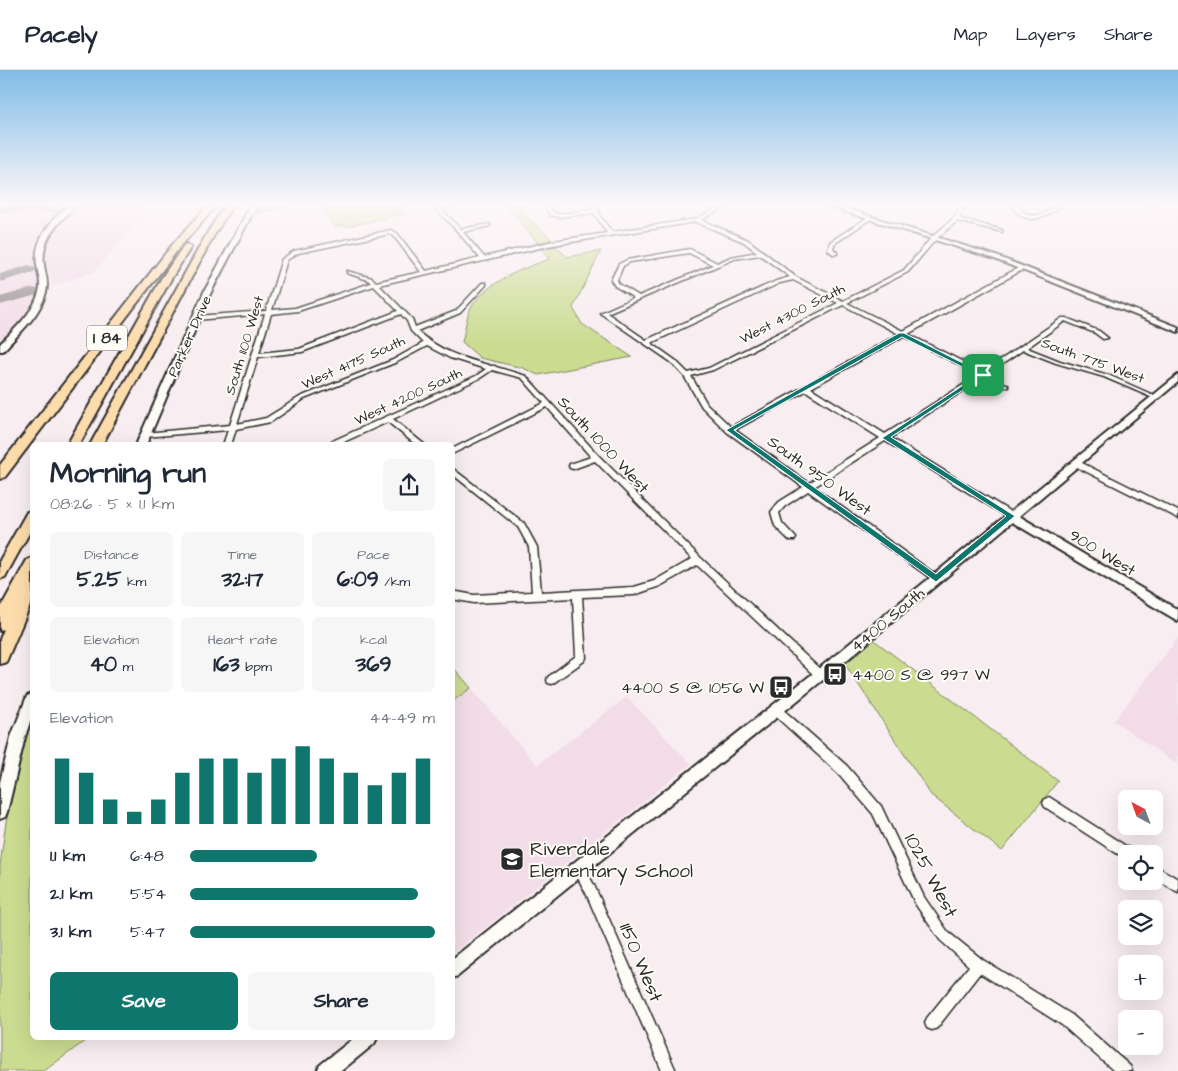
<!DOCTYPE html>
<meta charset="utf-8">
<style>
:root{--surface:#fff;--page:#f6f6f7;--text:#1f2937;--muted:#747a83;--line:#e0e1e3;--accent:#0f766e}
body{margin:0;font-family:"Architects Daughter",sans-serif;background:var(--page);color:var(--text);height:100vh;display:flex;flex-direction:column;font-size:19px;white-space:nowrap}
*{box-sizing:border-box;margin:0}
p{font-size:16px;color:var(--muted)}
.icon{flex:none;width:28px;height:28px;fill:none;stroke:currentColor;stroke-width:2;stroke-linecap:round;stroke-linejoin:round}
.map{position:relative;flex:1;overflow:hidden}
.details{position:absolute;left:30px;top:372px;width:425px;height:598px;display:flex;flex-direction:column;background:var(--surface);border-radius:8px;box-shadow:0 5px 20px #0002}
.details>*{flex:none}
.needle{width:32px;rotate:319deg}
.tools{position:absolute;left:1118px;top:720px;display:grid;gap:10px}
.tools a{display:grid;place-items:center;width:45px;height:45px;border-radius:8px;background:var(--surface);box-shadow:0 5px 20px #0002;font-size:25px}
.pin{position:absolute;display:grid;place-items:center;width:42px;height:42px;color:#fff;margin:-21px;border-radius:10px;box-shadow:0 2px 8px #0006}
.round{display:grid;place-items:center;flex:none;width:52px;height:52px;border-radius:8px;background:var(--page)}
.summary{display:flex;align-items:center;justify-content:space-between;height:85px;padding:0 20px}
h1{font-size:28px;font-weight:700;line-height:38px}
.stats{display:grid;grid-template-columns:repeat(3,1fr);gap:8px;height:85px;padding:5px 20px}
.stats div{display:grid;align-content:center;border-radius:8px;background:var(--page);text-align:center}
.stats b{font-size:21px;font-weight:700}
.stats small{font-size:14px;font-weight:400}
.stats p{font-size:14px}
.chart{height:140px;padding:10px 20px}
.chart p{display:flex;justify-content:space-between}
.chart svg{width:100%;height:90px;margin-top:5px;stroke:var(--accent);stroke-width:6}
.button{display:flex;gap:10px;margin-top:auto;padding:10px 20px}
.button a{flex:1;height:58px;border-radius:8px;background:var(--accent);color:#fff;font-size:20px;font-weight:700;line-height:58px;text-align:center}
.button a+a{background:var(--page);color:var(--text)}
ul{padding:0 20px;list-style:none;font-size:16px}
li{display:grid;grid-template-columns:80px 60px 1fr;align-items:center;height:38px}
li i{height:12px;border-radius:6px;background:var(--accent)}
header{display:flex;align-items:center;gap:30px;box-sizing:border-box;height:70px;padding:0 25px;background:var(--surface);border-bottom:1px solid var(--line)}
header strong{font-size:24px}
nav{display:flex;gap:28px;margin-inline-start:auto;font-size:18px}
.map>svg:first-child{display:block}
.built{fill:#f2dce7}
.green{fill:#cbdc91;stroke:#7b845e}
.lines{fill:none;stroke-linecap:round;stroke-linejoin:round}
.taxiway{fill:#928c8e;fill-rule:evenodd}
.street-casing{stroke:#2b2b2b;stroke-width:3}
.secondary-casing{stroke:#2b2b2b;stroke-width:4}
.highway-casing{stroke:#2b2b2b;stroke-width:4}
.street{fill:#fdfcf7;fill-rule:evenodd}
.secondary{fill:#fdfcf7;fill-rule:evenodd}
.highway{fill:#fddcac;fill-rule:evenodd}
.route{fill:#0f766e;stroke:#fff;fill-rule:evenodd}
.labels{text-anchor:middle;stroke-width:4;stroke-linejoin:round;paint-order:stroke}
.far-street-label{font-size:14px;fill:#2b2b2b;stroke:#fdfcf7}
.shield{fill:#fdfcf7;stroke:#6a6a68;stroke-width:1}
.shield-label{font-size:15px;font-weight:bold;fill:#2b2b2b}
.street-label{font-size:16px;fill:#2b2b2b;stroke:#fdfcf7}
.poi-label{font-size:16px;fill:#2b2b2b;stroke:#fdfcf7;text-anchor:start}
.near-poi-label{font-size:19px;fill:#2b2b2b;stroke:#fdfcf7;text-anchor:start}
.near-street-label{font-size:19px;fill:#2b2b2b;stroke:#fdfcf7}
</style>
<header>
<strong>Pacely</strong>
<nav><a>Map</a><a>Layers</a><a>Share</a></nav>
</header>
<div class="map">
<svg width="1178" height="1001" viewBox="0 0 1178 1001">
<rect width="100%" height="100%" fill="#f8edf0"/>
<filter id="ink" filterUnits="userSpaceOnUse"><feTurbulence type="fractalNoise" baseFrequency=".02" numOctaves="2"/><feDisplacementMap in="SourceGraphic" scale="10" xChannelSelector="R" yChannelSelector="G"/><feConvolveMatrix kernelMatrix="1 2 1 2 8 2 1 2 1" color-interpolation-filters="sRGB"/></filter>
<g filter="url(#ink)">
<path class="built" d="M0 133H70L52 151 38 173 35 189 40 217 36 232 0 275Z
M80 133H153L94 202 52 216 45 185 47 173 66 144Z
M1128 133H1155L1178 141V149Z
M1178 568V695L1114 651Z
M471 618 537 695 627 627 691 694 453 883V631Z"/>
<path class="green" d="M319 133H397L407 143 344 157 343 155 335 157Z
M504 133H518L523 137 521 141 552 170 538 173Z
M556 176 567 187 601 181 573 238 582 254 632 287 538 305 523 298 480 288 462 272C465 262 466 246 471 238 486 212 523 198 550 189L542 180Z
M874 570 1058 711 1002 781 931 725 845 594Z
M452 596 471 618 453 631H452Z
M32 650V968H89L44 1001H0V795L6 752 27 665Z"/>
<g class="lines">
<path class="taxiway" d="M0 134 54 135 60 139 54 143 0 142Z
M29 195 36 199 34 202 0 212V204Z
M32 218 37 219 39 222 37 225 0 235V227Z"/>
<g class="street-casing">
<path id="street" d="M286 133H296L250 143 248 142Z
M430 133H435L438 137 452 133H460L441 139 461 159 490 154V156L463 162 484 187 553 171 607 163 594 143 558 147 550 145 542 133H547L554 143 558 144 593 140V133H597L600 146 612 162 696 149 727 133H733L701 150 748 170 796 207 843 231 904 200 932 167 954 148 965 133H969L959 148 1002 160V162L957 151 936 169 908 202 847 233 903 261 1020 197H1024V199L908 264 983 302 1062 248H1066L1099 261 1108 268 1103 269 1095 263 1065 251 1027 278 1060 291 1108 305 1158 327 1157 328H1153L1104 307 1056 293 1023 280 988 304 1008 315V317H1004L984 307 891 368 1014 444 1015 446 1014 448 1011 449 885 371 814 417 939 507 940 509 939 511 936 512 808 421 785 436 779 443 782 453 796 468 795 470H789L775 456 771 442 779 432 803 417 727 362 702 337 684 306 671 292 600 243 634 228 615 216 611 210 619 194 627 190 690 179 717 193 731 187 757 182 744 172 696 152 553 175 379 215 412 249 415 257 456 241 482 213H486V215L460 243 417 261C441 282 461 287 491 296H495L496 297 526 306 599 386 701 488 823 602 825 605 823 608 820 609 817 608 697 495 660 516 634 525 582 527 586 588 584 591 552 614 548 613 547 610 548 607 576 586 573 528 474 533 452 529V521L474 525 532 522 529 477 518 457 452 404V398L524 453 537 477 541 522 634 517 654 511 692 489 595 391 573 399 570 398 569 396 570 394 591 387 547 337 452 384V379L544 333 522 308 492 300 480 308 393 349 425 375H416L388 352 337 375H327L328 373 476 306 486 299 450 288 427 276 397 292 304 329 271 352 236 359 231 375H223L228 360 145 367 141 365 145 363 230 355 265 244 196 250 193 248 196 246 266 241 282 189 294 181 391 160 397 163 426 201 480 188 458 162ZM390 164 393 165 421 202 376 212 372 208 347 201V203L368 210 371 213 295 238 272 240 287 190 298 183ZM689 183 713 195 639 226 619 214 617 210 623 196 630 192ZM760 185 790 207 776 211 646 270 607 243 734 189ZM793 210 838 233 709 298 688 303 675 290 651 273 780 213ZM374 216 398 241 299 279 259 283 271 244 298 241ZM843 235 899 264 731 357 707 334 691 306 713 300ZM401 244 407 251 411 261 423 273 393 290 300 327 266 348 237 354 258 287 302 282ZM904 266 979 305 885 364 811 318ZM806 321 880 368 809 413 735 360Z
M1012 133H1016C1025 147 1036 149 1050 140 1056 136 1058 133 1064 133 1054 143 1032 157 1018 143 1015 141 1013 136 1012 133Z
M868 147 872 148 834 174 833 179 837 182V184H833L828 180 830 172Z
M1076 390 1178 441V448L1073 395 1072 393 1073 391Z
M776 635 780 637 847 696 881 736 924 827 948 862 983 890 1072 945 1130 996 1132 1001H1114L1062 955 980 903 937 958 932 960 927 958 925 953 927 948 969 896 940 870 916 835 873 744 839 704 772 643 771 640 772 637Z
M1049 727 1132 780 1134 784H1126V789L1124 788 1045 737 1043 733 1045 729Z
M579 793 583 795 594 815 676 1001H662L586 823 573 799 575 795Z
M1154 795 1178 809V822L1154 808Z"/>
</g>
<g class="secondary-casing">
<path id="secondary" d="M71 133H78C61 151 40 167 44 195 45 204 49 212 46 222 40 246 19 263 3 281H0V274C15 259 33 243 39 222 42 212 38 204 37 195 33 169 53 148 71 133Z
M252 133H258L211 222 146 375H136L204 222Z
M818 133H828L996 186 1178 257V262L992 188Z
M1178 305V312L1019 446 1178 540V551L1012 452 824 609 458 906 452 908V889L816 601Z
M32 624V646L25 667 7 742 5 747 0 749V712L11 667 27 626Z
M354 968H377L374 974 341 1001H317L320 995Z"/>
</g>
<g class="highway-casing">
<path id="highway" d="M210 133H219L179 178 5 407 0 409V395L173 174Z
M226 133H234L213 167 102 375H90L205 167Z
M187 174 191 177 171 209 79 375H67L161 209 184 175Z
M32 441V458L5 507 0 509V490L27 442Z
M32 488V531L6 592 0 594V569L4 559 0 561V539L27 490Z"/>
</g>
<use href="#street" class="street"/>
<use href="#secondary" class="secondary"/>
<use href="#highway" class="highway"/>
</g>
</g>
<linearGradient id="sky" x2="0" y2="1"><stop stop-color="#80bce7"/><stop offset="0.49" stop-color="#fcf7f8"/><stop offset="1" stop-color="#fcf7f8" stop-opacity="0"/></linearGradient>
<rect width="1178" height="273" fill="url(#sky)"/>
<path class="route" d="M899 263H904L986 305 891 367 1015 446 936 512 726 360ZM902 267 979 305 882 368 1006 446 936 504 734 360Z"/>
<defs>
<g id="bus-square" transform="scale(1.25)"><rect x="-9" y="-9" width="18" height="18" rx="4" fill="#2b2b2b" stroke="#fdfcf7"/><path d="M-5-6H5V4H4V6H2V4H-2V6H-4V4H-5ZM-3.5-4V0h7V-4ZM-3.5 1.2v1.5H-2V1.2ZM2 1.2v1.5H3.5V1.2Z" fill="#fff"/></g>
<g id="school-square" transform="scale(1.25)"><rect x="-9" y="-9" width="18" height="18" rx="4" fill="#2b2b2b" stroke="#fdfcf7"/><path d="M0-5L7-2L0 1L-7-2ZM-4 1L0 2.5L4 1V4Q0 6-4 4Z" fill="#fff"/></g>
</defs>
<g fill-rule="evenodd">
<use href="#bus-square" x="835" y="604"/>
<use href="#bus-square" x="781" y="617"/>
<use href="#school-square" x="512" y="789"/>
</g>
<g class="labels">
<g class="far-street-label">
<text transform="translate(792 243) rotate(-27)" y="5">West 4300 South</text>
<text transform="translate(189 266) rotate(-66)" y="5">Parker Drive</text>
<text transform="translate(244 275) rotate(-73)" y="5">South 1100 West</text>
<text transform="translate(1093 290) rotate(20)" y="5">South 775 West</text>
<text transform="translate(353 292) rotate(-24)" y="5">West 4175 South</text>
<text transform="translate(408 326) rotate(-25)" y="5">West 4200 South</text>
</g>
<rect class="shield" x="87" y="255.5" width="40" height="25" rx="4"/>
<g class="shield-label">
<text x="107" y="273">I 84</text>
</g>
<g class="street-label">
<text transform="translate(604 374) rotate(47)" y="6">South 1000 West</text>
<text transform="translate(820 405) rotate(36)" y="6">South 950 West</text>
<text transform="translate(1103 482) rotate(31)" y="6">900 West</text>
<text transform="translate(887 549) rotate(-40)" y="6">4400 South</text>
</g>
<g class="poi-label">
<text x="852" y="610">4400 S @ 997 W</text>
<text x="764" y="623" text-anchor="end">4400 S @ 1056 W</text>
</g>
<g class="near-poi-label">
<text x="530" y="785">Riverdale<tspan x="530" dy="22">Elementary School</tspan></text>
</g>
<g class="near-street-label">
<text transform="translate(932 805) rotate(62)" y="7">1025 West</text>
<text transform="translate(642 892) rotate(67)" y="7">1150 West</text>
</g>
</g>
</svg>
<div class="tools">
<a><svg class="needle" viewBox="-14 -14 28 28"><path d="M0-13l5 13h-10z" fill="#e53935"/><path d="M0 13l5-13h-10z" fill="#747a83"/></svg></a>
<a><svg class="icon" aria-label="locate" viewBox="0 0 24 24"><circle cx="12" cy="12" r="6"/><path d="M12 2v4M12 18v4M2 12h4M18 12h4"/></svg></a>
<a><svg class="icon" aria-label="layers" viewBox="0 0 24 24"><path d="M12 4l9 5-9 5-9-5zM3 14l9 5 9-5"/></svg></a>
<a>+</a>
<a>−</a>
</div>
<div class="pin" style="left:983px;top:305px;background:#1e9e55"><svg class="icon" aria-label="arrive" viewBox="0 0 24 24"><path d="M6 21V4h12l-3 4 3 4H6"/></svg></div>
<section class="details">
<div class="summary"><div><h1>Morning run</h1><p>08:26 · 5 × 1.1 km</p></div><a class="round"><svg class="icon" aria-label="share" viewBox="0 0 24 24"><path d="M12 15V3M7 8l5-5 5 5M5 13v7h14v-7"/></svg></a></div>
<div class="stats">
<div><p>Distance</p><b>5.25<small> km</small></b></div>
<div><p>Time</p><b>32:17</b></div>
<div><p>Pace</p><b>6:09<small> /km</small></b></div>
</div>
<div class="stats">
<div><p>Elevation</p><b>40<small> m</small></b></div>
<div><p>Heart rate</p><b>163<small> bpm</small></b></div>
<div><p>kcal</p><b>369</b></div>
</div>
<div class="chart"><p><span>Elevation</span>44–49 m</p>
<svg viewBox="0 0 160 44" preserveAspectRatio="none"><path d="M5 44V12M15 44V19M25 44V32M35 44V38M45 44V32M55 44V19M65 44V12M75 44V12M85 44V19M95 44V12M105 44V6M115 44V12M125 44V19M135 44V25M145 44V19M155 44V12"/></svg>
</div>
<ul>
<li><b>1.1 km</b>6:48<i style="width:52%"></i></li>
<li><b>2.1 km</b>5:54<i style="width:93%"></i></li>
<li><b>3.1 km</b>5:47<i style="width:100%"></i></li>
</ul>
<div class="button"><a>Save</a><a>Share</a></div>
</section>
</div>
